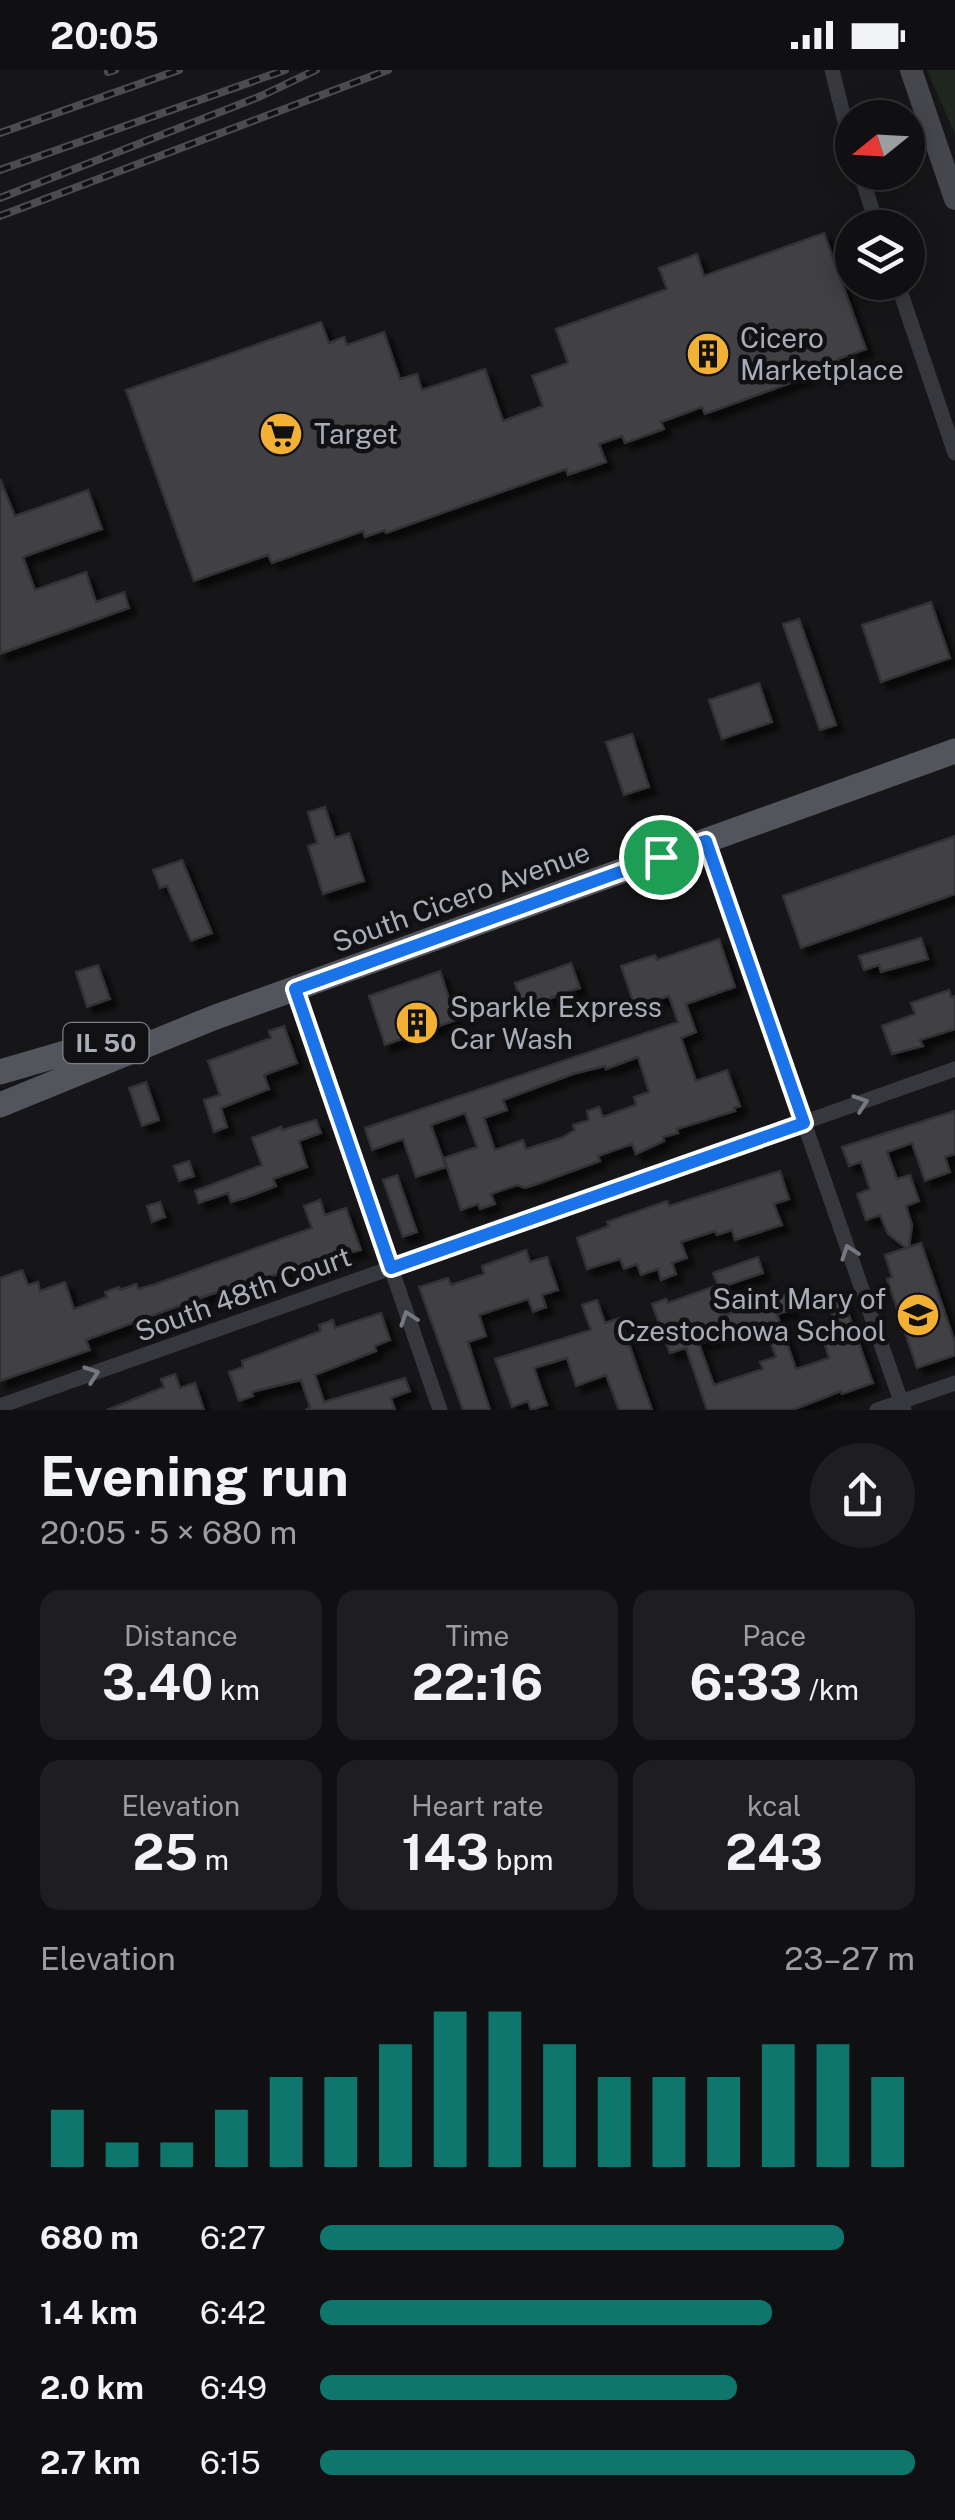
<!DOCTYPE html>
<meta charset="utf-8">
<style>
:root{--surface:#101012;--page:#1e1e20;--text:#f1f3f6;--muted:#9c9d9f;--line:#303032;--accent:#0f766e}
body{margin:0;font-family:"Public Sans",sans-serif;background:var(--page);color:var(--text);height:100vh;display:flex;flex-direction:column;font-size:38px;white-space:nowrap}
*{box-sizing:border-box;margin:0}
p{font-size:32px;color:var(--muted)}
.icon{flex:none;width:55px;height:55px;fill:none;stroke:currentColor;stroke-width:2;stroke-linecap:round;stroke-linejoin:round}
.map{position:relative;height:1340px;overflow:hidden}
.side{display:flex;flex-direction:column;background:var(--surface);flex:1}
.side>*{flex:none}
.needle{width:65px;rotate:252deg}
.controls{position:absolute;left:835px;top:30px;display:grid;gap:20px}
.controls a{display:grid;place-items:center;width:90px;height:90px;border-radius:50%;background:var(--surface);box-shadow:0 5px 25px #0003,0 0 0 2px var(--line);font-size:50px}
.pin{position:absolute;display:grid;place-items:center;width:85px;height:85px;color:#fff;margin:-42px;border:5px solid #fff;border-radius:50%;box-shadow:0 2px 10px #0007}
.round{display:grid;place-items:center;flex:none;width:105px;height:105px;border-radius:52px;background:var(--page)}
.headline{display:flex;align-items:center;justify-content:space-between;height:170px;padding:0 40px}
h1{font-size:55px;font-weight:700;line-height:75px}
.figures{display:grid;grid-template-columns:repeat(3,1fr);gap:15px;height:170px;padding:10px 40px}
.figures div{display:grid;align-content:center;border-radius:20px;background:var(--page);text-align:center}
.figures b{font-size:50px;font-weight:700}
.figures small{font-size:28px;font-weight:400}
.figures p{font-size:28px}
.chart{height:280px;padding:20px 40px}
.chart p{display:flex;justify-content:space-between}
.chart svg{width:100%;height:180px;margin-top:10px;stroke:var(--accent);stroke-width:6}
ul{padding:0 40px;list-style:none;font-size:32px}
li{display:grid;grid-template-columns:160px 120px 1fr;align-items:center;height:75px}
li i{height:25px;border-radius:12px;background:var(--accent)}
.status{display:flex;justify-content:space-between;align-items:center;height:70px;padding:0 50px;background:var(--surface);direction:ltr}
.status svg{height:28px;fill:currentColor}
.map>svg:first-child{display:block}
.green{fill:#1e261f}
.building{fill:#404145;stroke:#303034;stroke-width:2.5;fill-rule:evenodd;filter:url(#shadow)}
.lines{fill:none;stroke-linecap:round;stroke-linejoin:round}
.minor{stroke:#37383d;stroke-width:15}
.secondary{stroke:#45474d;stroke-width:22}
.primary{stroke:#53555c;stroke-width:25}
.rail-casing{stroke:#4a4c52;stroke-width:8}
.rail{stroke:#111113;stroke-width:4;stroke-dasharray:11;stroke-linecap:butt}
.oneway{stroke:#757881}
.route-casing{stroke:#fff;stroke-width:20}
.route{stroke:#1a73e8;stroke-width:12}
.labels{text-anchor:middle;stroke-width:9;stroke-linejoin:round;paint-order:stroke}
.shield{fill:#111113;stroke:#7b7e86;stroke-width:2.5}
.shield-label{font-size:25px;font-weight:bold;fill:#a8adb8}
.poi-label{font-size:28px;fill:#a8adb8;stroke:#111113;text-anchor:start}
.street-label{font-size:28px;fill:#a8adb8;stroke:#111113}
</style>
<div class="status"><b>20:05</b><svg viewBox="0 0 49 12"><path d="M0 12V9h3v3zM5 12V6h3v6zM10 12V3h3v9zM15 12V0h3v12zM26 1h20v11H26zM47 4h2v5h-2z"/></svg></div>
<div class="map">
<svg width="955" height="1340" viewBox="0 0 955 1340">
<defs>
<filter id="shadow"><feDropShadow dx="7" dy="7" stdDeviation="2.5" flood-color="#0009"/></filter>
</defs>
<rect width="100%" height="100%" fill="#161618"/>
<path class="green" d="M927 0H955V64L954 62Z"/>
<path class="building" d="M824 163 866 279 838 289 840 295 705 344 702 337 661 352 664 359 625 373 622 366 599 374 606 392 568 405 566 399 386 463 385 460 365 467 363 461 272 493 268 485 194 511 126 320 321 252 329 273 344 267 347 275 384 262 400 309 417 304 422 320 485 299 503 351 543 336 532 306 568 293 556 259 667 219 659 198 697 184 704 206Z
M0 409 15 446 88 420 102 459 23 487 35 520 86 502 96 532 124 522 129 538 0 584Z
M931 532 950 588 881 612 862 555Z
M799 549 836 655 820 660 783 554Z
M759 613 772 652 722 669 709 630Z
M632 664 649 717 624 725 606 672Z
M325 737 335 768 349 763 364 811 323 824 308 776 317 773 308 742Z
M955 766V824L801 878 783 826Z
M182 790 212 863 191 871 167 816 160 818 153 800Z
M921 868 928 889 881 902 879 895 864 900 859 886Z
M719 869 735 917 686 934 696 962 681 968 696 1011 727 1000 740 1036 734 1038 735 1041 677 1059 678 1063 663 1067 664 1071 636 1084 632 1074 598 1086 600 1091 537 1114 525 1118 517 1115 491 1124 495 1134 480 1139 478 1134 461 1140 444 1088 477 1077 465 1043 431 1055 446 1097 416 1107 403 1069 372 1080 365 1058 678 952 669 926 635 937 621 896 655 885 657 890ZM638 987 649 1022 634 1027 636 1035 603 1047 599 1037 587 1041 589 1050 573 1055 575 1060 561 1068 526 1079 523 1070 495 1080 484 1048 507 1040 503 1030 573 1004 605 996 606 999Z
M571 893 580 918 523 938 515 913Z
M98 895 110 929 87 937 76 902Z
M440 901 456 950 385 975 369 926Z
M949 920 951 927 955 926V959L920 970 923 976 892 984 882 956 915 944 911 933Z
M284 956 297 993 264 1005 269 1019 221 1038 227 1057 214 1062 204 1030 220 1025 208 991 271 968 269 961Z
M146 1012 159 1050 142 1056 129 1018Z
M955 1041V1084L945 1087 950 1102 925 1111 912 1073 887 1082 897 1109 910 1105 919 1131 906 1136 912 1155 909 1177 921 1173 955 1272V1285L917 1298 887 1209 892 1207 885 1185 906 1178 888 1164 880 1145 866 1150 857 1124 870 1119 861 1092 849 1096 842 1077Z
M316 1050 321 1063 299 1071 307 1097 273 1109 276 1116 245 1128 231 1132 228 1123 199 1133 195 1121 262 1095 252 1068 281 1057 282 1060Z
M189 1091 194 1106 179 1111 174 1096Z
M780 1101 789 1129 774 1134 782 1155 735 1170 732 1160 717 1165 715 1161 681 1172 687 1188 672 1193 676 1204 661 1210 658 1199 641 1205 637 1194 624 1199 620 1189 587 1199 577 1168 609 1156 607 1152 667 1131 669 1136Z
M397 1105 417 1162 403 1167 383 1110Z
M320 1130 325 1145 346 1138 361 1180 322 1188 289 1201 209 1225 86 1270 90 1280 0 1311V1208L22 1200 28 1215 38 1212 40 1221 65 1212 74 1239 107 1227 105 1222 119 1217 120 1220 136 1214 138 1219 153 1215 312 1158 304 1136Z
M160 1132 165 1147 152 1152 147 1136Z
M526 1180 530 1192 547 1187 558 1220 542 1225 546 1237 533 1242 528 1229 479 1245 486 1266 468 1272 490 1340H463L419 1217 448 1208 451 1215 484 1204 482 1196Z
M758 1187 763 1203 719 1218 713 1203Z
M715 1216 725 1245 787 1224 792 1240 777 1244 796 1299 829 1288 825 1275 841 1270 828 1233 843 1228 873 1313 842 1324 841 1321 793 1340H707L686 1278 670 1283 652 1234 666 1229 668 1233ZM764 1254 776 1287 760 1292 763 1299 714 1315 699 1274Z
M597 1230 605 1253 620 1248 652 1340H619L606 1305 576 1316 567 1288 534 1298 547 1335 531 1340 528 1331 512 1337 495 1289 591 1260 582 1235Z
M381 1243 390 1270 375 1276 376 1281 315 1305 324 1332 405 1308 410 1321 391 1328 395 1340H306L310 1337 301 1310 252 1322 253 1326 239 1331 229 1302 243 1297 242 1291 321 1261 319 1255 333 1250 335 1258Z
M175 1304 180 1318 195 1313 204 1340H107L164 1317 161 1309Z"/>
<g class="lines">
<path class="minor" d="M832 0 852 80
M860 102 878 158
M897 212 955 383
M706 771 904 1340
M295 919 440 1340
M0 1336 955 999
M877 1340 955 1313"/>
<path class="secondary" d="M911 0 955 129"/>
<path class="primary" d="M0 1002 72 981 140 966
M0 1035 213 948 955 681"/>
<g class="rail-casing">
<path id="rail" d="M108 2 115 0
M0 63 179 0
M0 100 285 0
M0 128 261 26 316 0
M0 146 388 0"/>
</g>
<use href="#rail" class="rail"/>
</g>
<defs><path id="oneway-chevron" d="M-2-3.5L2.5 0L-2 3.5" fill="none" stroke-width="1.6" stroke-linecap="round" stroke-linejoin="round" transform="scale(2.5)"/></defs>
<g class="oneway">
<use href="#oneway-chevron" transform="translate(861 1033) rotate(-19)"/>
<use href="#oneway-chevron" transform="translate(849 1182) rotate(-109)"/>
<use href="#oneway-chevron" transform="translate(408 1248) rotate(-109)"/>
<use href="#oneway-chevron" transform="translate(92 1304) rotate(-20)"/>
</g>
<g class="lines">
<g class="route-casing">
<path id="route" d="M706 771 804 1053 391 1198 295 919Z"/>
</g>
<use href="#route" class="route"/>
</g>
<defs>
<g id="building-disc" transform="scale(2.25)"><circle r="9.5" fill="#f2b134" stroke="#111113"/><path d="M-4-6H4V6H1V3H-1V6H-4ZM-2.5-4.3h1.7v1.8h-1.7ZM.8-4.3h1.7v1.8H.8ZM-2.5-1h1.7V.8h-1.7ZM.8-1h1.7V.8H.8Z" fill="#111"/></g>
<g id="supermarket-disc" transform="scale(2.25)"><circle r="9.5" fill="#f2b134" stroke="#111113"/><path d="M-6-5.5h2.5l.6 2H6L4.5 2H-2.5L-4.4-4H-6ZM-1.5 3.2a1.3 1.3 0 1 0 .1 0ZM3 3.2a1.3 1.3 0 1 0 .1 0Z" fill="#111"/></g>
<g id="school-disc" transform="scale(2.25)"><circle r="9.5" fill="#f2b134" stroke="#111113"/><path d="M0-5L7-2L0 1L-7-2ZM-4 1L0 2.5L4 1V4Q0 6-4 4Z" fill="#111"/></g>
</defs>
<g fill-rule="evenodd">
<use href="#building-disc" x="708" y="284"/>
<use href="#supermarket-disc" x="281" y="364"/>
<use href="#building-disc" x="417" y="953"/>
<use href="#school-disc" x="918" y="1245"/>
</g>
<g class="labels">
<rect class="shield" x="63.5" y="953" width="85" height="40" rx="8"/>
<g class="shield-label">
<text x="106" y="982">IL 50</text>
</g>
<g class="poi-label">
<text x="740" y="278">Cicero<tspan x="740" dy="32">Marketplace</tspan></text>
<text x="314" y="374">Target</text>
<text x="450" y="947">Sparkle Express<tspan x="450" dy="32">Car Wash</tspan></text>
<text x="886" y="1239" text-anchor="end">Saint Mary of<tspan x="886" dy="32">Czestochowa School</tspan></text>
</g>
<g class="street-label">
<text transform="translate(461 827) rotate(-20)" y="10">South Cicero Avenue</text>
<text transform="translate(243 1224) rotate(-20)" y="10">South 48th Court</text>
</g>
</g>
</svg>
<div class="controls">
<a><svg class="needle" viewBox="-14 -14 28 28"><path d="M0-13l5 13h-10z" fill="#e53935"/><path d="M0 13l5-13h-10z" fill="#9c9d9f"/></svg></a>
<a><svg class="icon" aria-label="layers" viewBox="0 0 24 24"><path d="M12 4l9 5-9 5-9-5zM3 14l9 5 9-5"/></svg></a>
</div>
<div class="pin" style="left:661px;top:787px;background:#1e9e55"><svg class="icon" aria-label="arrive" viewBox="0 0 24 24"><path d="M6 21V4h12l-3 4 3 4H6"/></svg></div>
</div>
<section class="side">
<div class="headline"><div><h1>Evening run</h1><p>20:05 · 5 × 680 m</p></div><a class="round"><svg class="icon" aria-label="share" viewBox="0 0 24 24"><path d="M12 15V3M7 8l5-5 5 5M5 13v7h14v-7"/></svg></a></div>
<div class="figures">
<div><p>Distance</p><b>3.40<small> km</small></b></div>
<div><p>Time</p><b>22:16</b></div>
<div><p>Pace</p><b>6:33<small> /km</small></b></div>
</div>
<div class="figures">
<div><p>Elevation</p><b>25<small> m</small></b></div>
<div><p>Heart rate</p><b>143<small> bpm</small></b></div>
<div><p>kcal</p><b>243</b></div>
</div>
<div class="chart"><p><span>Elevation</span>23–27 m</p>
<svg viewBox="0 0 160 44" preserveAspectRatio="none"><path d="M5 44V30M15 44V38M25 44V38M35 44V30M45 44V22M55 44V22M65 44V14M75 44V6M85 44V6M95 44V14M105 44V22M115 44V22M125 44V22M135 44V14M145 44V14M155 44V22"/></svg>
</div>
<ul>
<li><b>680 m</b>6:27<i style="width:88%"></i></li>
<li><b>1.4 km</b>6:42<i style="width:76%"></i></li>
<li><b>2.0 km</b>6:49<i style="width:70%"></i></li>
<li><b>2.7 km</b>6:15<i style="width:100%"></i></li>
</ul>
</section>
